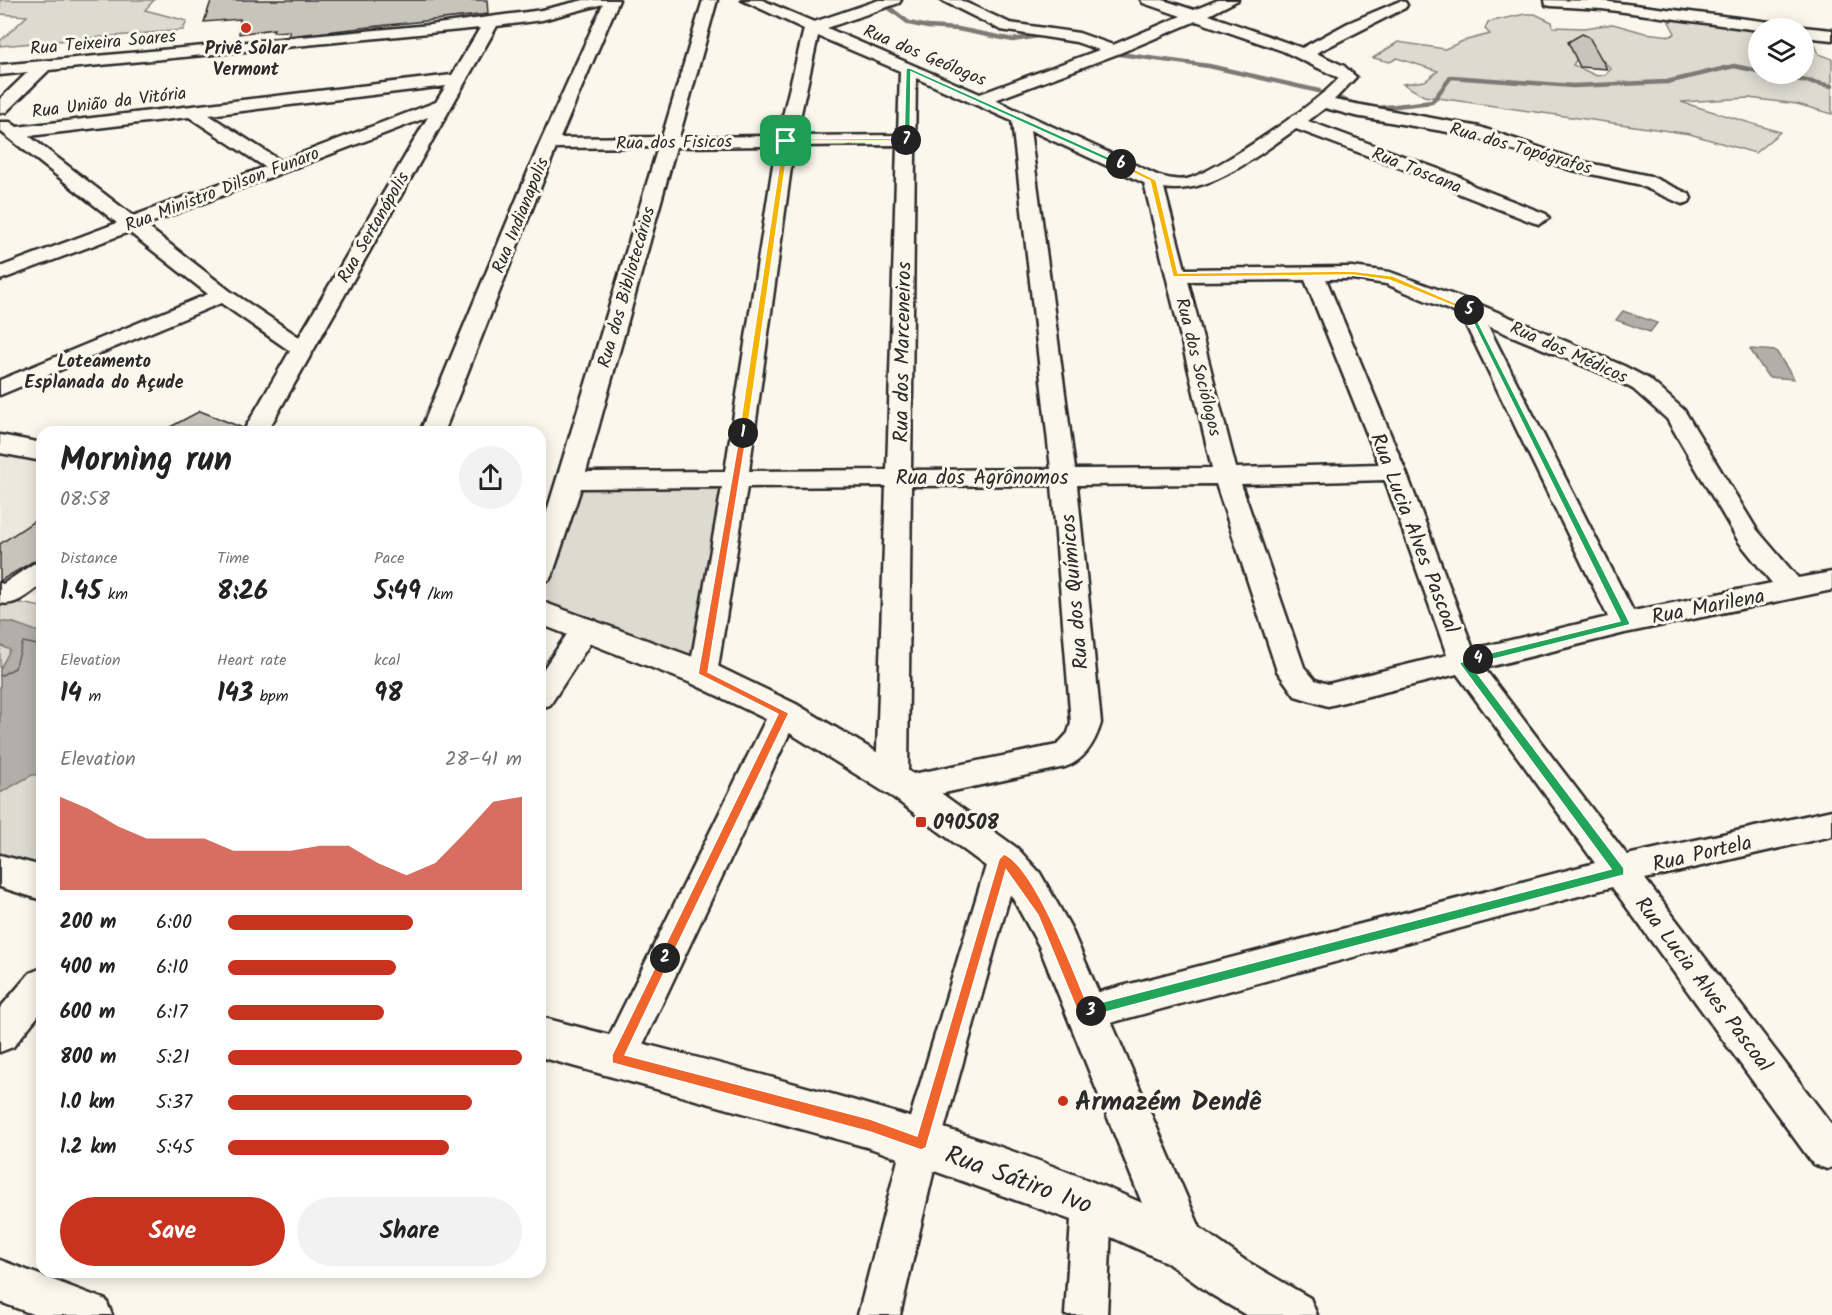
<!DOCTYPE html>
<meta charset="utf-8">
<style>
:root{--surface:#fff;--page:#f2f2f2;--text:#222;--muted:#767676;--accent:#c8321e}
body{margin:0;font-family:Kalam,sans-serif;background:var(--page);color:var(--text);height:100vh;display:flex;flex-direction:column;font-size:22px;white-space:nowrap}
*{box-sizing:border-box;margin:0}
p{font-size:20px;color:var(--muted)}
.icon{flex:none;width:33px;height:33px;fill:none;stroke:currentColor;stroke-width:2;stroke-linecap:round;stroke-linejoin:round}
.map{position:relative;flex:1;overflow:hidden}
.drawer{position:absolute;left:36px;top:426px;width:510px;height:852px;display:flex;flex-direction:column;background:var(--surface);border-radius:18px;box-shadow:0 3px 15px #0003}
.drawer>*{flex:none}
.buttons{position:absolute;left:1748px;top:18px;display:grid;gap:12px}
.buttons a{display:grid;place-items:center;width:66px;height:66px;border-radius:50%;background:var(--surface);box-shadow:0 3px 15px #0003;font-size:30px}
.pin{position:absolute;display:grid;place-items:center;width:51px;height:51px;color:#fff;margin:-26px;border-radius:12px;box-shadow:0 3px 9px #0006}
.km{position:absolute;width:30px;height:30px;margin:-15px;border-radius:50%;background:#222;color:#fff;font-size:16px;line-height:30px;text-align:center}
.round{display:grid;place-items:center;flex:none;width:63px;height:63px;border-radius:32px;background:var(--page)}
.head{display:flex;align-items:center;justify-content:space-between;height:102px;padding:0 24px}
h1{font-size:33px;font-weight:800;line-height:45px}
.metrics{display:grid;grid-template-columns:repeat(3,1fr);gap:9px;height:102px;padding:6px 24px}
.metrics div{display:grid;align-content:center}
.metrics b{font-size:26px;font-weight:800}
.metrics small{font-size:16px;font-weight:400}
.metrics p{font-size:16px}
.chart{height:168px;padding:12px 24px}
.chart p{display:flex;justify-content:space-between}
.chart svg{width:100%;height:108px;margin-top:6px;fill:var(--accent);opacity:.7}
.cta{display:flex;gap:12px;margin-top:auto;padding:12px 24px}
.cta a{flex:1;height:69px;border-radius:36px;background:var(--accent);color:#fff;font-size:24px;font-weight:800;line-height:69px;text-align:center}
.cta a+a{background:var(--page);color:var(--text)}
ul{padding:0 24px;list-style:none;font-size:20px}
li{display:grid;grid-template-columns:96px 72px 1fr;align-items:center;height:45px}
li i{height:15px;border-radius:8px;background:var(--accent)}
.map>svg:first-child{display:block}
.built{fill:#ebe8de}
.green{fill:#dddad0;stroke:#84827e;stroke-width:1.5;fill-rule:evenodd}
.water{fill:#b1afa7;stroke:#7b7a75;stroke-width:1.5}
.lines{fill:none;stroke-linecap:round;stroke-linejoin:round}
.shore{stroke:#61605d;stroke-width:1.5}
.stream{stroke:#7b7a75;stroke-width:4.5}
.building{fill:#c7c4bc;stroke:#2b2b2b;stroke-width:1.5}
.minor-casing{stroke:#2b2b2b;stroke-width:5}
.tertiary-casing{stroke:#2b2b2b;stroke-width:5}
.minor{fill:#fbf7ec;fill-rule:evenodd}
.tertiary{fill:#fbf7ec;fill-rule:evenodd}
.split-1{fill:#f5b400;stroke:#fff;stroke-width:1.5}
.split-2{fill:#f0652b;stroke:#fff;stroke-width:1.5}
.split-3{fill:#f0652b;stroke:#fff;stroke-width:1.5}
.split-4{fill:#22a559;stroke:#fff;stroke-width:1.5}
.split-5{fill:#22a559;stroke:#fff;stroke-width:1.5}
.split-6{fill:#f5b400;stroke:#fff;stroke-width:1.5}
.split-7{fill:#22a559;stroke:#fff;stroke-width:1.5}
.split-8{fill:#f5b400;stroke:#fff;stroke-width:1.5}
.poi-dot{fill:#c8321e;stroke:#fbf7ec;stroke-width:2}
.labels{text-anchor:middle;stroke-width:6;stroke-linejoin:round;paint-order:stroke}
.far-street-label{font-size:18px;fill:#2b2b2b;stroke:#fbf7ec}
.far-poi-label{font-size:18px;font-weight:bold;fill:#2b2b2b;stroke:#fbf7ec}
.far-neighbourhood-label{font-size:18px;font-weight:bold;fill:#2b2b2b;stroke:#fbf7ec}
.street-label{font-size:21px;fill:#2b2b2b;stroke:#fbf7ec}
.poi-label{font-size:21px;font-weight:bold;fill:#2b2b2b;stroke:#fbf7ec;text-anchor:start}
.near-poi-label{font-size:26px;font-weight:bold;fill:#2b2b2b;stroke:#fbf7ec;text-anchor:start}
.near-street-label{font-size:26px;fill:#2b2b2b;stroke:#fbf7ec}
</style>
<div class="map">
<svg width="1832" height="1315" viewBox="0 0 1832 1315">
<rect width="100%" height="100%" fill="#fbf7ec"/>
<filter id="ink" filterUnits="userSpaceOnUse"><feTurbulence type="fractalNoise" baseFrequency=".0167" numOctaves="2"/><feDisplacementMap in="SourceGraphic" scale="12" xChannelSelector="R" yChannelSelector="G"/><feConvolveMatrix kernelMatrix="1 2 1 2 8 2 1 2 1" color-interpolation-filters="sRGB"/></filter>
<g filter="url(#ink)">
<path class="built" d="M0 452 42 460V598L0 584Z"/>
<path class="green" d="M0 0H154L145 10 187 21 183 30 0 46V41L27 16 0 14Z
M1525 14H1535L1552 22 1553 27 1584 28 1613 24 1645 33 1671 36 1675 33 1669 22 1680 18 1758 28V74H1803V34H1810L1819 54 1832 59V114L1797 104 1749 98 1681 102 1780 132 1755 153 1690 134 1424 96 1403 84 1425 81 1438 71 1397 58 1390 62 1373 58 1398 42 1445 49 1463 41 1490 34 1485 29 1488 22ZM1578 57 1601 59 1611 69 1605 75 1597 76 1573 65Z
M736 478 703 674 540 613V573L571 480Z
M0 599 42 607V871L0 858Z"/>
<path class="water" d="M1623 311 1657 323 1650 332 1616 320Z
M1750 349 1776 351 1794 379 1768 377Z
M0 621 14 623 42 633V775H32L0 793V669L10 650 0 645Z"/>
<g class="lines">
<path class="shore" d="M0 676 15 668 23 642 42 646"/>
<path class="stream" d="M888 7 909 23 928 27 958 29 1013 40 1044 35
M1119 54 1209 66 1319 91
M1771 74 1832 86
M1341 99 1369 109 1432 102 1451 77 1573 86 1667 82 1734 66 1758 71"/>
</g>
<path class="building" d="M224 0H487L488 14 288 36 290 31 273 32 274 29 239 34 240 19 204 22 211 1Z
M1582 34 1589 37 1607 69 1580 67 1568 42Z
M200 411 243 428 241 432H161Z
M42 516V560L32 562 0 581V544Z"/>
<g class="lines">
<g class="minor-casing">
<path id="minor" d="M584 0H619L560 138 662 137 703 0H717L679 137 778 136 804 29 742 0H762L814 22 879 0H901L899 3 827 28 980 94 1099 50 1076 42 1001 30 941 0H960L1010 23 1079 33 1113 45 1181 16 1143 3 1141 0H1163L1194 10 1218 0H1238L1209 15 1302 48 1348 23 1400 1 1405 2 1407 5 1405 8 1316 53 1344 66 1356 77 1334 100 1480 127 1579 161 1650 176 1689 194 1691 198 1689 202 1682 204 1637 184 1568 169 1471 136 1355 116 1325 108 1308 121 1460 177 1474 186 1546 214 1549 218 1539 224 1532 222 1460 194 1446 185 1296 129C1261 153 1209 196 1164 188L1185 269 1352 267 1390 272 1476 303 1624 366 1649 379 1684 410 1757 530 1798 578 1832 572V590L1625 633 1484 668 1627 855 1832 810V836L1645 879 1832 1125V1167L1827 1169 1813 1164 1612 887 1084 1030 1071 1025 1066 1013 1071 1001 1084 996 1595 863 1457 674 1328 706 1295 696 1277 671 1216 484 1077 485 1101 723C1095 743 1085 760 1065 767L907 801 896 797 893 791 881 788 876 779 886 486 747 487 717 674 713 682 703 685 693 682 689 674 722 487 581 488 553 573 549 580 540 582V534L658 147 556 148 444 432H420L540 143 603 4 542 20 497 26 267 432H243L290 351 221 303 0 395V380L208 294 129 232 0 280V267L117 223 0 131V122H10L17 127 452 75 480 28 49 70 6 112 0 113V99L28 72 0 75V65L430 25 542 10ZM1196 21 1283 51 1339 78C1319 102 1217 171 1187 179 1178 181 1168 178 1159 176L995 100 1120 53ZM818 36 900 71 898 135 796 136ZM916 78 1012 121 1051 469 911 470ZM446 86 436 102 281 161 209 115ZM189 117 265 167 133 216 29 136ZM428 117 299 337 230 291 145 225ZM1030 130 1144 183 1212 468 1075 469ZM897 145 887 470 749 471 794 146ZM776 146 725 471 586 472 676 147ZM1326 279H1352L1386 284 1461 315 1608 617 1473 649 1406 472ZM1305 280 1379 464 1236 468 1188 281ZM1488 326 1608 376 1633 389 1667 419 1739 542 1772 583 1633 611ZM1385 480 1447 655 1328 684 1315 680 1304 667 1241 484ZM1052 485 1071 723 1068 733 1057 745 908 775 911 486Z
M1545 0 1602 1 1778 23 1786 28 1758 30 1602 9 1551 6 1546 5Z
M1803 27 1832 30V40L1803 37V28H1798Z
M42 562V584C30 593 16 607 0 603V583L3 584 33 564Z
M586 618 596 621 600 628 550 705 540 708V674L576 621Z
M784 702 794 705 799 713 630 1072 617 1077 604 1072 599 1059 604 1046 769 713 774 705Z
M1004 845 1016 849 1020 859 940 1144 900 1315H858L902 1144 988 859 992 849Z
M42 968V1011L13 1047 0 1052V1008L30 973Z
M1092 1184 1106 1190 1112 1204 1107 1315H1065L1072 1204 1078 1190Z
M0 1260 106 1300 112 1315H35L0 1302Z"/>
</g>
<g class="tertiary-casing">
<path id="tertiary" d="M0 435 42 443V461L0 453Z
M540 601 715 665 796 704 920 778 1017 848 1040 873 1070 926 1200 1228 1246 1261 1310 1298 1317 1315H1246L1212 1295 1166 1262 1085 1225 870 1148 540 1057V1017C742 1070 952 1118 1142 1203L1039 946 1012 897 991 870 894 798 772 722 691 683 540 624Z
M0 855 42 866V900L0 887Z"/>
</g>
<use href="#minor" class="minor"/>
<use href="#tertiary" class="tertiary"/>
</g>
</g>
<path class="split-1" d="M786 139 789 141 747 433 743 435 739 433 783 141Z"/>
<path class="split-2" d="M740 431 747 433 708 672 789 713 669 962 665 964 659 958 778 714 698 674Z"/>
<path class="split-3" d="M1004 854C1035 867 1074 973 1088 1006L1095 1007 1097 1011 1091 1016 1080 1017 1038 915 1006 870 926 1148 921 1150 870 1132 612 1063V1055L661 955 665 953 671 958 625 1055 870 1119 917 1136 999 859Z"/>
<path class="split-4" d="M1478 656 1483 659 1482 662 1471 665 1624 868V875L1091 1016 1087 1015V1007L1091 1005 1611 869 1459 663Z"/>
<path class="split-5" d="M1466 308 1472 310 1630 623 1629 625 1478 663 1473 659 1478 656 1620 621Z"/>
<path class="split-6" d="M1121 162 1156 180 1178 273 1352 271 1393 276 1472 310 1466 311 1389 280 1352 275 1173 277 1150 181 1119 166Z"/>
<path class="split-7" d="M906 68H910L1124 164 1119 166 911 72 910 140 904 141Z"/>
<path class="split-8" d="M906 138 909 141H783L786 139Z"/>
<g class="poi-dot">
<circle cx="246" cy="28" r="6"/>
<rect x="915" y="816" width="12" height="12" rx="3"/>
<circle cx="1063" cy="1101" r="6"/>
</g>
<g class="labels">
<g class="far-street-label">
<text transform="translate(103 42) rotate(-5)" y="6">Rua Teixeira Soares</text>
<text transform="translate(925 55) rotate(23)" y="6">Rua dos Geólogos</text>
<text transform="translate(109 102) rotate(-7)" y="6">Rua União da Vitória</text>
<text transform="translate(674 142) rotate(-1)" y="6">Rua dos Fisicos</text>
<text transform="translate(1521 148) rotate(16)" y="6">Rua dos Topógrafos</text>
<text transform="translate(1417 170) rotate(22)" y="6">Rua Toscana</text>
<text transform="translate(222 189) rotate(-21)" y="6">Rua Ministro Dilson Funaro</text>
<text transform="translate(520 215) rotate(-68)" y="6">Rua Indianapolis</text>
<text transform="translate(373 227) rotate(-60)" y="6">Rua Sertanópolis</text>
<text transform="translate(626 287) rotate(-74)" y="6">Rua dos Bibliotecários</text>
<text transform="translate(1569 352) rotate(24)" y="6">Rua dos Médicos</text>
<text transform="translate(1199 367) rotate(76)" y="6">Rua dos Sociólogos</text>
</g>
<g class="far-poi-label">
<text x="246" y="54">Privê Solar<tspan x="246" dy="21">Vermont</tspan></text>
</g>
<g class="far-neighbourhood-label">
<text x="104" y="367">Loteamento<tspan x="104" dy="21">Esplanada do Açude</tspan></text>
</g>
<g class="street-label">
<text transform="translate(902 352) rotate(-89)" y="7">Rua dos Marceneiros</text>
<text x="982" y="484">Rua dos Agrônomos</text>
<text transform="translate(1415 533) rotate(69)" y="7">Rua Lucia Alves Pascoal</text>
<text transform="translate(1074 592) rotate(-95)" y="7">Rua dos Químicos</text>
<text transform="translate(1708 606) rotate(-11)" y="7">Rua Marilena</text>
<text transform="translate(1702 853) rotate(-13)" y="7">Rua Portela</text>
<text transform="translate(1704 984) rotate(53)" y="7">Rua Lucia Alves Pascoal</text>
</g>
<g class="poi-label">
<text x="933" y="829">090508</text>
</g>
<g class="near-poi-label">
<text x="1075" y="1110">Armazém Dendê</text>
</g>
<g class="near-street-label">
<text transform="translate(1019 1179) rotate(20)" y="9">Rua Sátiro Ivo</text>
</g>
</g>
</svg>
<div class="buttons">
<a><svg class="icon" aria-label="layers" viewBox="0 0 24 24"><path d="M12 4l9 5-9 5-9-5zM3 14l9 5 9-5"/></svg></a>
</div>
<div class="pin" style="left:786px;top:141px;background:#1e9e55"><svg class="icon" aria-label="arrive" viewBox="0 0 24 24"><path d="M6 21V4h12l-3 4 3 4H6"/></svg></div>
<b class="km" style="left:743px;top:433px">1</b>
<b class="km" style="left:665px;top:958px">2</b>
<b class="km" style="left:1091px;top:1011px">3</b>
<b class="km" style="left:1478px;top:659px">4</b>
<b class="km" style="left:1469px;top:310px">5</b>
<b class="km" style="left:1121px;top:164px">6</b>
<b class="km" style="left:906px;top:140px">7</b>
<section class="drawer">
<div class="head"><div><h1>Morning run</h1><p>08:58</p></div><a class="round"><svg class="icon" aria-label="share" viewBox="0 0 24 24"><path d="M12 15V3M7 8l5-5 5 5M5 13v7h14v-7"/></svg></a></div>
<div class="metrics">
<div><p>Distance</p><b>1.45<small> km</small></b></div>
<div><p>Time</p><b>8:26</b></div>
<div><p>Pace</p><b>5:49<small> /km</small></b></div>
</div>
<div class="metrics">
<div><p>Elevation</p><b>14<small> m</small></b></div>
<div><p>Heart rate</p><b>143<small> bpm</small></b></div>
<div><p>kcal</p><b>98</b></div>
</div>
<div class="chart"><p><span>Elevation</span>28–41 m</p>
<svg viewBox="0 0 160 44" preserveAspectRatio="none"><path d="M0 44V6L10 11L20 18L30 23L40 23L50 23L60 28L70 28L80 28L90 26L100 26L110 33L120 38L130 33L140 21L150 8L160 6V44z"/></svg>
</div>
<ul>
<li><b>200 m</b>6:00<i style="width:63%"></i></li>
<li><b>400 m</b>6:10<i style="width:57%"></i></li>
<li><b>600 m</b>6:17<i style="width:53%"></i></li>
<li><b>800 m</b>5:21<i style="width:100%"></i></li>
<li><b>1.0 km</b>5:37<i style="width:83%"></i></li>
<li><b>1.2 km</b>5:45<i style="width:75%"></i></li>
</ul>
<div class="cta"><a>Save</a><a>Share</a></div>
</section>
</div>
